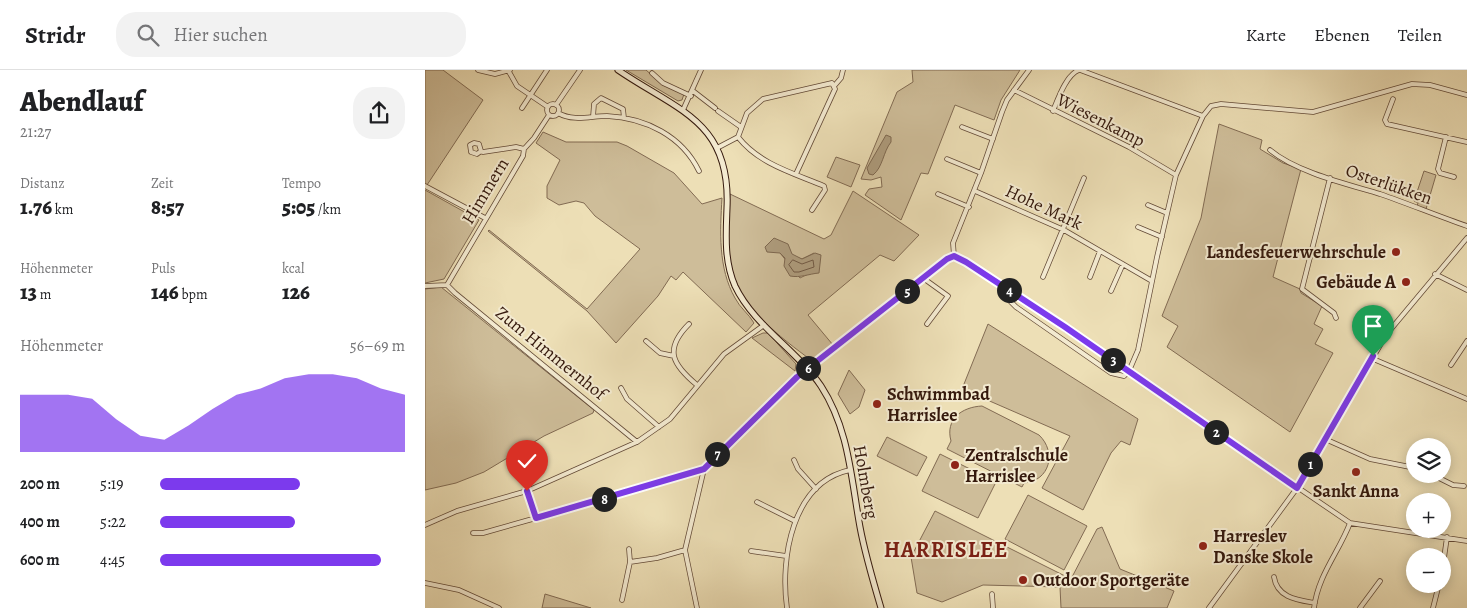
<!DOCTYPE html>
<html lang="de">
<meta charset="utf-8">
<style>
:root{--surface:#fff;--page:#f2f2f2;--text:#202124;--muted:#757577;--line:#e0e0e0;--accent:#7c3aed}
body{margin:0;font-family:Alegreya,serif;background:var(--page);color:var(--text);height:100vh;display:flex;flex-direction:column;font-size:19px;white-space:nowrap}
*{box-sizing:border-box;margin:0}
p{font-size:16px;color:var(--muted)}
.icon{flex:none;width:28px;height:28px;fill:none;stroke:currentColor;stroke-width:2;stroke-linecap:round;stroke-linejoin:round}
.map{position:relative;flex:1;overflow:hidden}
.side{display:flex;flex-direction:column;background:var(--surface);width:425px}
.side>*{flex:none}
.tools{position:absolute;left:981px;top:368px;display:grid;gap:10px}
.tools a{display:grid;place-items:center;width:45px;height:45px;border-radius:50%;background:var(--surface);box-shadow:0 2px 12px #0003;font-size:25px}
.pin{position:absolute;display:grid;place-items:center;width:42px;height:42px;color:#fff;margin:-51px -21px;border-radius:50% 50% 50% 0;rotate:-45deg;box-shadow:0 0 5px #0007}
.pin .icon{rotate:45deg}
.km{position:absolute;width:25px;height:25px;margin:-12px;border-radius:50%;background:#222;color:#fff;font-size:14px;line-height:25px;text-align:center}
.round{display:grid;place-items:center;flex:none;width:52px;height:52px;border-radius:20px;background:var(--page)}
.overview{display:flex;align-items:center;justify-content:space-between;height:85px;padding:0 20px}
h1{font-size:28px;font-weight:800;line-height:38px}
.stats{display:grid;grid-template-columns:repeat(3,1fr);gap:8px;height:85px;padding:5px 20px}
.stats div{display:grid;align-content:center}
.stats b{font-size:21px;font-weight:800}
.stats small{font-size:14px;font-weight:400}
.stats p{font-size:14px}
.chart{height:140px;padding:10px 20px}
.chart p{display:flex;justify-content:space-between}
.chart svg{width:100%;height:90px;margin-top:5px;fill:var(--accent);opacity:.7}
ul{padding:0 20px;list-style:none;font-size:16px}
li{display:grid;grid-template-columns:80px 60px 1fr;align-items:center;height:38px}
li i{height:12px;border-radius:6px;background:var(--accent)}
header{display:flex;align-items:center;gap:30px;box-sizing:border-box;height:70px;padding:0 25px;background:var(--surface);border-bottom:1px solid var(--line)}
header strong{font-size:24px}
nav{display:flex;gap:28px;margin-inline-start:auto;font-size:18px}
.search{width:350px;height:45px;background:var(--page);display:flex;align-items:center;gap:12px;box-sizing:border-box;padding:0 18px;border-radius:20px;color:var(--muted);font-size:19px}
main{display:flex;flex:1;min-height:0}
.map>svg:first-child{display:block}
.green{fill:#cebd99;stroke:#826b53;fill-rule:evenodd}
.water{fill:#ae9c7d;stroke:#7e6850}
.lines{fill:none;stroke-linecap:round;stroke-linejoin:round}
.shore{stroke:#725a45;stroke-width:1}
.street-casing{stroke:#634a37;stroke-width:5.5}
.secondary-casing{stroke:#35190d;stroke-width:7}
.street{stroke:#f3ead0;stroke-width:4}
.secondary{stroke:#f3ead0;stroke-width:5}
.route-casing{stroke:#fff;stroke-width:10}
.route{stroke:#7c3aed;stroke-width:6}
.poi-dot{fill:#8f2418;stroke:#f3ead0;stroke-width:2}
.labels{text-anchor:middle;stroke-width:4;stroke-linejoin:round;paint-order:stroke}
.street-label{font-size:18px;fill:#35190d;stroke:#f3ead0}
.poi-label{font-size:18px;font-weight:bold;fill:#35190d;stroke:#f3ead0;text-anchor:start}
.district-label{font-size:22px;font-weight:bold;letter-spacing:1px;fill:#7a1f14;stroke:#f3ead0}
</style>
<header>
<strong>Stridr</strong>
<div class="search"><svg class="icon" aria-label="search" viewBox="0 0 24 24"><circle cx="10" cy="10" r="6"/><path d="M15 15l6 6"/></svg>Hier suchen</div>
<nav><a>Karte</a><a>Ebenen</a><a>Teilen</a></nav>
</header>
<main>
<section class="side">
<div class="overview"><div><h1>Abendlauf</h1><p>21:27</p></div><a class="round"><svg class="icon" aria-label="share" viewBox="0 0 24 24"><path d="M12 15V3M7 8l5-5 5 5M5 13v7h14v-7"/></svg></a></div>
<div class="stats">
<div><p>Distanz</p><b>1.76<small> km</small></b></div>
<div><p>Zeit</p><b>8:57</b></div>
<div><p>Tempo</p><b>5:05<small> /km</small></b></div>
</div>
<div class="stats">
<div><p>Höhenmeter</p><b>13<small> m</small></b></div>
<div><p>Puls</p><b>146<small> bpm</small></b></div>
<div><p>kcal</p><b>126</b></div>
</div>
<div class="chart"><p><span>Höhenmeter</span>56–69 m</p>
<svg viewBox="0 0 160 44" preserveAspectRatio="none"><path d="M0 44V16L10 16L20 16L30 18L40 28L50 36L60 38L70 31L80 23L90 16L100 13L110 8L120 6L130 6L140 8L150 13L160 16V44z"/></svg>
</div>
<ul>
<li><b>200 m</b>5:19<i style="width:57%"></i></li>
<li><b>400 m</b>5:22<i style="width:55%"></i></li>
<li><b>600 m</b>4:45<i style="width:90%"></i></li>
</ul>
</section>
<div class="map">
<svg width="1042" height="538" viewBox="0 0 1042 538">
<rect width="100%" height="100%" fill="#eddfb6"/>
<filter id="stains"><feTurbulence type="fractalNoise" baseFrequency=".004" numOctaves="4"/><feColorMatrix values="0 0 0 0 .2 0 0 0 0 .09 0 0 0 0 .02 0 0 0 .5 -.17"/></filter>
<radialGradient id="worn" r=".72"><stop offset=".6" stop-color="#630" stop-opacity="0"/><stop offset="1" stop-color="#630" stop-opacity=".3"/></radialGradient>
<path class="green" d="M0 0H18L58 30 2 115 0 114Z
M201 0H221L238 15 259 24 257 30 253 31Z
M487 0H595L576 30 569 50 530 35 503 104 496 103 476 150 440 125 444 119 457 117 456 107 446 110 436 109 472 22 488 12Z
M794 54 837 70 835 79 858 93 876 99 848 207 875 219 876 223 897 236 889 254 898 259 890 274 908 283 865 362 742 277 753 256 737 246 776 148Z
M118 62 141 72H192L202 76 249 103 277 134 297 128C295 161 293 198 310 228 315 238 324 244 329 253L321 262 258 202 251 210 246 206 233 226 191 273 162 241 63 161 64 160 162 239 215 179 170 146 159 133 151 131 134 135 122 128V116L135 90 111 73Z
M411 87 435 95 426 117 402 107Z
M999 101 1011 105 1001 139 992 136 993 133 989 131Z
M0 120 54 150 19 209 0 213Z
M428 121 494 165 469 191 455 185 383 245 408 275 386 290C356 268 314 236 305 198 300 174 303 148 305 124L399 169 406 165ZM355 183 377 189 389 183 383 204 375 208Z
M16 217 169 340 168 343 119 366 59 402 31 413 0 420V219Z
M563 254 713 349 705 375 696 371 686 383 658 440 617 418 645 366 537 319Z
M338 263H343L371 294 370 301 327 268Z
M424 300 440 320 434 337 425 344 413 324Z
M557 336 614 365C632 382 625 411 599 413L597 417 522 379 526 371C520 349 537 337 557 336Z
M462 367 502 387 492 406 452 386Z
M515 384 571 412 553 448 497 421Z
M603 425 662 456 639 500 580 469Z
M510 441 646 509 672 459 677 457 695 499 749 521 742 538H636L635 517 558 515 517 532 492 523 486 487Z
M120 524 166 538H117Z"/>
<path class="water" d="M461 65 466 67V72C458 82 458 97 448 105L444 104 442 98Z
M349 168 363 174 367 184 377 189 390 183 396 185 394 203C383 204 376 208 365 206L359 196 360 188 355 183 342 182 340 177Z"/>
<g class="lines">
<path class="shore" d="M368 190 377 194 388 190 389 197 374 202H369L364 195Z"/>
<g class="street-casing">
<path id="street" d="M53 0 70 4 85 0
M83 0 92 16 123 37
M655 0 778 46
M227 3 238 13 266 26
M410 15 416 8 418 0
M589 20 704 77 751 105
M268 21 290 38
M968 29 960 50 962 54 1042 72
M122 40a6 6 0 1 1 12 0a6 6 0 1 1-12 0Z
M131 35 155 0
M97 38 122 0
M258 40 276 0
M293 41 316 57
M628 41C633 29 641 5 654 0
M133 43C149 52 165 46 182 46 221 48 257 66 274 101
M168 47 169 34 176 28 198 39 199 48
M537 57 568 69
M1021 67 1013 99 1015 103 1029 107
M292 78 313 67
M845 80C871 102 922 114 955 124 984 134 1013 146 1042 156
M56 81 52 84 46 82 45 75 49 73 54 74 56 81 58 82 91 77 99 79
M522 89 556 103
M371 104 410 19 407 13 338 29 322 43 313 67C334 94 368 103 399 116L400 120 387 140
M905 108 877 219 909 243 911 248
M0 116 60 148
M550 121 639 160 727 211
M513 124 544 137
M723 135 742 143
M713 157 737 167
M529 186 528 173 556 103 577 42 582 30 604 0
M1010 204 1042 220
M618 207 659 108
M665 207 675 181
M498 208 523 226 502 254
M22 215 30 223 212 372
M22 215 98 86 99 79 109 68 124 45
M0 216 22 215
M579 217 584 230 591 237 686 303 699 306 704 301 713 280 732 187 751 105 778 46 786 36 796 34 888 42 987 14 1005 15 1042 25
M686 221 698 194
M264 254C238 280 248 295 272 315
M221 271 235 283 249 286
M946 288 1042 329
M1026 295 1042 271
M196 318 202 329 234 357
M900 369 945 389 990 398
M369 390 373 399 391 419
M1006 404 1028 415 1039 416
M102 421 111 448
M332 432 370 451
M0 455 32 441 102 421 212 372 245 349 299 284 339 255
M48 463H58L111 448 279 399
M326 481 361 486
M205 492 232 488 260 480
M1018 495 1022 467
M849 507C852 528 873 530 890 533
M0 513 34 520 74 538
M567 524 568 538
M197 530 205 492 204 479
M272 538 260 480 279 399 372 307 522 189 529 186 541 192 925 453 1042 471
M362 538C355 489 367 412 425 400
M784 538 872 418 961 265 1042 168
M889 538C893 505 914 482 925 453
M935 538 955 511
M1008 538 1014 514"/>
</g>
<g class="secondary-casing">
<path id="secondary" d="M193 0C253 41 306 51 302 138 301 165 299 191 310 216 329 256 372 280 396 316 424 359 426 408 435 457 440 484 448 511 456 538"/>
</g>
<use href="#street" class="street"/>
<use href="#secondary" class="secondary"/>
</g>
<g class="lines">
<g class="route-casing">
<path id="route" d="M102 421 111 448 279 399 372 307 522 189 529 186 541 192 640 257 872 418 948 286"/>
</g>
<use href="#route" class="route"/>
</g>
<g class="poi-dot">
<circle cx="971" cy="182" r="5"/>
<circle cx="981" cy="212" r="5"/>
<circle cx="452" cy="334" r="5"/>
<circle cx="530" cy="395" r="5"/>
<circle cx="931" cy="402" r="5"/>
<circle cx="778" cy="476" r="5"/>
<circle cx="598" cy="510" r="5"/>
</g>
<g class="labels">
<g class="street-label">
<text transform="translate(676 50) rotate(27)" y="6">Wiesenkamp</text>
<text transform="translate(964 114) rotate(19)" y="6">Osterlükken</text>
<text transform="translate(60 121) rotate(-59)" y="6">Himmern</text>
<text transform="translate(619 137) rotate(25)" y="6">Hohe Mark</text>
<text transform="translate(126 283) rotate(39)" y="6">Zum Himmernhof</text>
<text transform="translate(441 412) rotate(80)" y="6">Holmberg</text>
</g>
<g class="poi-label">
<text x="961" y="188" text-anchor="end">Landesfeuerwehrschule</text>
<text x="971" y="218" text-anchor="end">Gebäude A</text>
<text x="462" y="330">Schwimmbad<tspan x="462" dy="21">Harrislee</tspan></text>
<text x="540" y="391">Zentralschule<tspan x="540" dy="21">Harrislee</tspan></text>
<text x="931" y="427" text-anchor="middle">Sankt Anna</text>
<text x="788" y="472">Harreslev<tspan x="788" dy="21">Danske Skole</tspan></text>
<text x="608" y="516">Outdoor Sportgeräte</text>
</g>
<g class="district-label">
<text x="521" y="487">HARRISLEE</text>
</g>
</g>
<rect width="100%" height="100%" filter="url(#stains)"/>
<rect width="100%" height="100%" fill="url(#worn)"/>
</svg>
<div class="tools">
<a><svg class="icon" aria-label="layers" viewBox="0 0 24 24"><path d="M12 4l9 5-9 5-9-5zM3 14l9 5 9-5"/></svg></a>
<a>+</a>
<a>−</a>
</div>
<div class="pin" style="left:948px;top:286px;background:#1e9e55"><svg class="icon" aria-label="arrive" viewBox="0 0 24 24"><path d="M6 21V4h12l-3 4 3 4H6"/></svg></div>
<div class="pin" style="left:102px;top:421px;background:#d93025"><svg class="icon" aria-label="check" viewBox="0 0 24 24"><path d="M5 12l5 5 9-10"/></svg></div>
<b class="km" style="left:885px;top:394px">1</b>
<b class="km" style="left:791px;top:362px">2</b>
<b class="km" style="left:688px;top:290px">3</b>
<b class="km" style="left:584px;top:220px">4</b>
<b class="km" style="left:482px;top:221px">5</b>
<b class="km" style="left:383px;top:298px">6</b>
<b class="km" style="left:292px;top:384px">7</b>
<b class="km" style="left:179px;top:429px">8</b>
</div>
</main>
